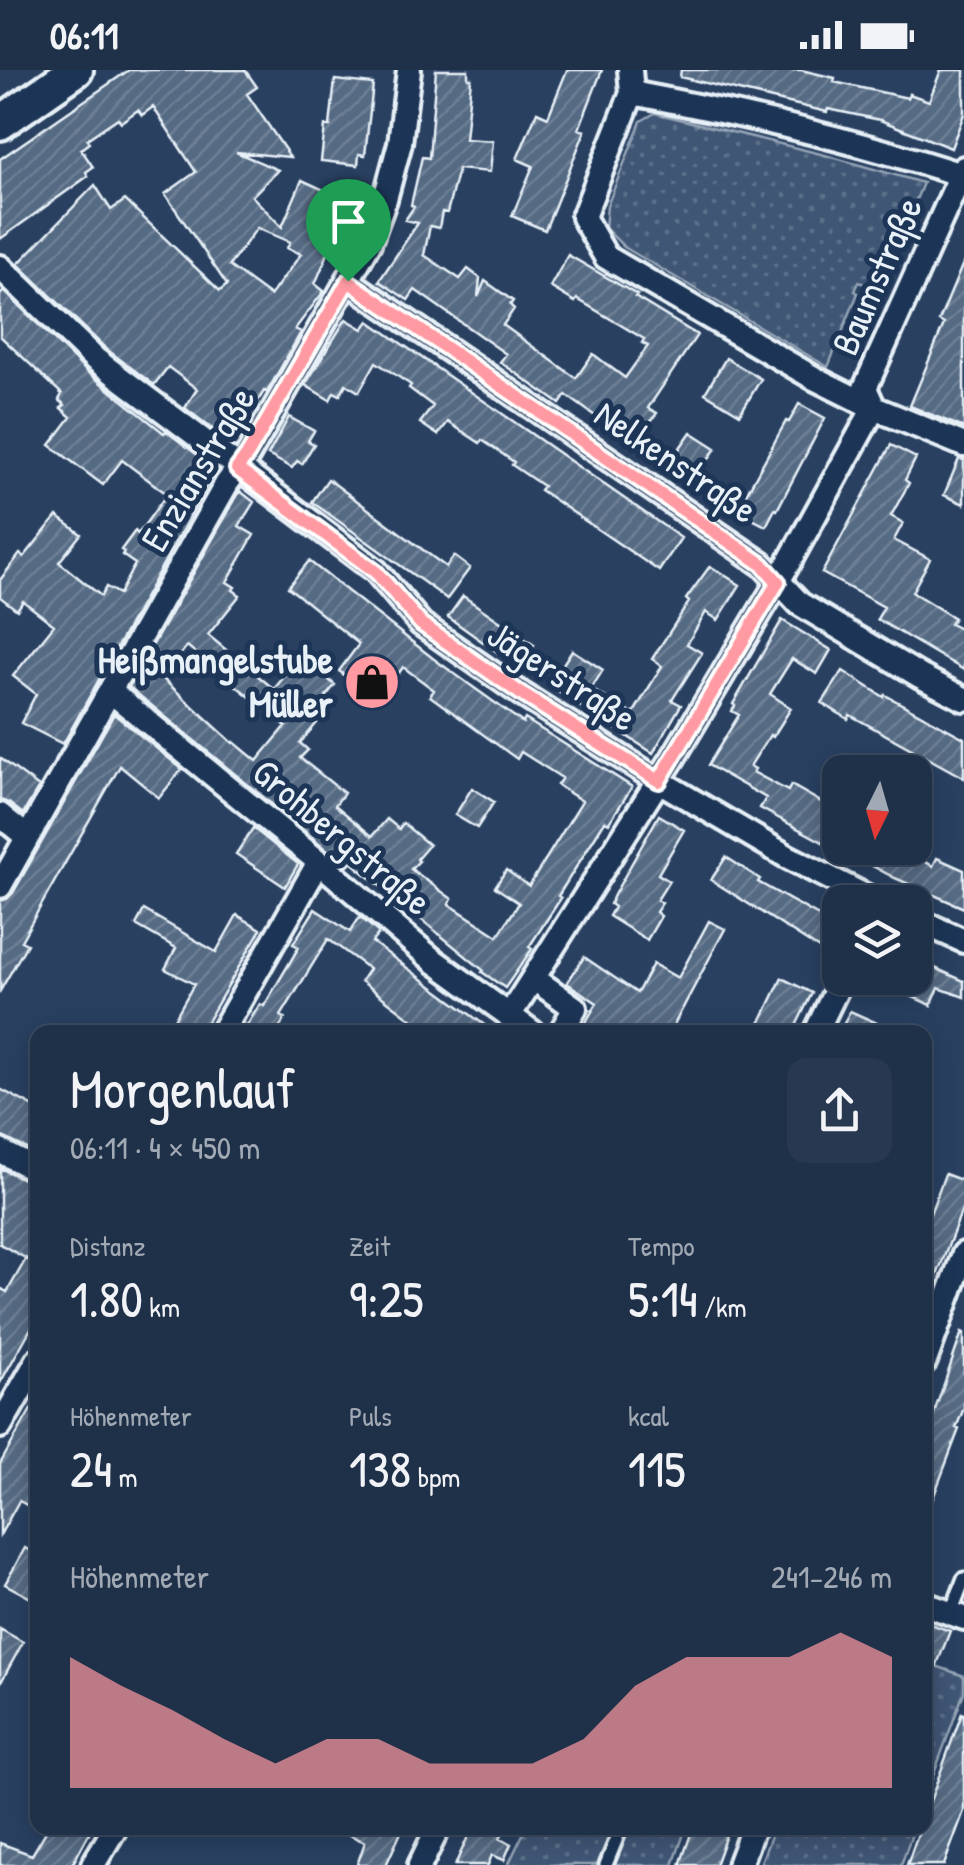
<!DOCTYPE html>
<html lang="de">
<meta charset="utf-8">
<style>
:root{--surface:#1f3049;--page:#273850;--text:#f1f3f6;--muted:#a1a9b4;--line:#3c4b61;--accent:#ff9aa2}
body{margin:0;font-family:"Patrick Hand",sans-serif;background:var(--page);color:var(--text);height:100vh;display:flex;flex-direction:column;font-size:38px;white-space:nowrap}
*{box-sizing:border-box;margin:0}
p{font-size:32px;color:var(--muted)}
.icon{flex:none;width:55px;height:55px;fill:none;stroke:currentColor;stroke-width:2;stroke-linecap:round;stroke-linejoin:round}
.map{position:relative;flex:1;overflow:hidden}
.sheet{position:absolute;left:30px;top:955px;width:902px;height:810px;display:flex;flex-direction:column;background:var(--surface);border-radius:20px;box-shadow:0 5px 25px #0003,0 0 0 2px var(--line)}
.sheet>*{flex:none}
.needle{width:65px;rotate:185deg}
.buttons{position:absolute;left:822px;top:685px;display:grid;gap:20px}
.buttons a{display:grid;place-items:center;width:110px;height:110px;border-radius:20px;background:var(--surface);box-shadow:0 5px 25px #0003,0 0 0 2px var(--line);font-size:50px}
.pin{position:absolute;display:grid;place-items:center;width:85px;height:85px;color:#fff;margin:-102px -42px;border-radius:50% 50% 50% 0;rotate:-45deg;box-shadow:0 0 10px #0007}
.pin .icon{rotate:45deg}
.round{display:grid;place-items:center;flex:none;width:105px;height:105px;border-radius:20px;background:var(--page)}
.headline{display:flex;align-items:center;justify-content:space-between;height:170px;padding:0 40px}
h1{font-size:55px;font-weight:600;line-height:75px}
.figures{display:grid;grid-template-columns:repeat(3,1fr);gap:15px;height:170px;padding:10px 40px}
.figures div{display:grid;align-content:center}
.figures b{font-size:50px;font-weight:600}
.figures small{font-size:28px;font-weight:400}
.figures p{font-size:28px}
.chart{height:280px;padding:20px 40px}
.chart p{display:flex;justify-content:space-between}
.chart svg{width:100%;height:180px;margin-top:10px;fill:var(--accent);opacity:.7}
.status{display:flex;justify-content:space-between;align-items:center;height:70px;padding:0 50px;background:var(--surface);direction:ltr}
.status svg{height:28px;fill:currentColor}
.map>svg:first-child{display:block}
.green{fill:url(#green-dots);stroke:#94a4b6;stroke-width:2.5}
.building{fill:url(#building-hatch);stroke:#e8f1f8;stroke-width:2.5;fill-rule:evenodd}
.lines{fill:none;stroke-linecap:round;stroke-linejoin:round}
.lane-casing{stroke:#e8f1f8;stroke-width:19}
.street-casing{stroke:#e8f1f8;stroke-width:30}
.secondary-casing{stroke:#e8f1f8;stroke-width:40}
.lane{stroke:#1d3557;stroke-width:11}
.street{stroke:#1d3557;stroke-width:22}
.secondary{stroke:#1d3557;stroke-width:32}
.route-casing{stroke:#fff;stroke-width:20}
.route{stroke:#ff9aa2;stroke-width:12}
.labels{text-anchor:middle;stroke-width:10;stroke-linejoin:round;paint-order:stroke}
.street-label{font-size:38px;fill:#e8f1f8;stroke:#1d3557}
.poi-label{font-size:38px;font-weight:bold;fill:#e8f1f8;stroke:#1d3557;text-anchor:end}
</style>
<div class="status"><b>06:11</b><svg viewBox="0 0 49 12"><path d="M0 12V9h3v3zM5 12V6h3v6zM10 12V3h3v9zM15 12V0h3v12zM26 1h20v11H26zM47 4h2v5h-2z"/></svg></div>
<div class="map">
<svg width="964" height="1795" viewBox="0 0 964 1795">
<defs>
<pattern id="green-dots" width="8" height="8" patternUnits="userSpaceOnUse" patternTransform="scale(2.5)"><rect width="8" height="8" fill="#415774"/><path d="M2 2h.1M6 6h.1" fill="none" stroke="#5c7089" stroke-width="1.8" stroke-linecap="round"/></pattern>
<pattern id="building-hatch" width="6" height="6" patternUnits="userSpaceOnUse" patternTransform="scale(2.5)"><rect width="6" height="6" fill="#556a83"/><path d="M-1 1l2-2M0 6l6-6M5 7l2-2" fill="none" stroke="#6d8095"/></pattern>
</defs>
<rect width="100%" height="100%" fill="#294061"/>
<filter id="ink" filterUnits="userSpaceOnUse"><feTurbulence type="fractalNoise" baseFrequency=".01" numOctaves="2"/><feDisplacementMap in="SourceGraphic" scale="20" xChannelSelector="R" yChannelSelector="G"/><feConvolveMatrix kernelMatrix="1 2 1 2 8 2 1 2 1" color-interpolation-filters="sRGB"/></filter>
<g filter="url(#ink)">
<path class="green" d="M655 43 825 85 923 113 879 219 859 212 855 221 858 223 828 297 624 177 605 158 607 136 641 51Z
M925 1592 964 1606V1622L925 1728Z
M526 1758H686L673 1795H508Z
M774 1758H823L831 1760 832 1758H914L901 1795H768L761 1792Z"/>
<path class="building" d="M129 0H245L257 17 247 24 290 87 236 82 278 100 252 126 282 157 302 110 350 132 315 214 324 221 295 259 301 262 267 322 264 321 232 374 185 338 197 319 168 297 154 315 105 278 18 194 95 115 111 140 125 130 220 221 227 215 165 124 196 102 153 37 142 45 138 40 121 52 118 48 87 69 89 73 81 79 93 97 86 102 88 106 0 169V89ZM257 158 290 172 287 178 301 184 270 226 229 196Z
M436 0H468V8H471L465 69 493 71 490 102 458 99 447 143 442 142 439 158 430 156 424 185 460 209 468 199 480 208 478 227 485 211 513 231 510 235 514 239 503 255 576 308 593 284 625 308 648 276 642 273 644 269 577 229 575 232 550 217 568 185 637 225 635 227 697 265 648 338 657 343 634 374 566 325 560 334 500 292 506 284 415 220 408 230 379 211 418 153 405 150 414 137 411 135 422 87 429 88Z
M567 0H602L579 59 585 61 545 160 512 146 533 96 517 89 537 42 548 47Z
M681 0H801L835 8 834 12 908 28 909 24 929 31 941 0H964V44L951 78 880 50 828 39 827 42 680 7Z
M335 10 373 14 365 85 359 84 358 95 321 91 325 56H330Z
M964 191V358L910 336 944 254 939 251Z
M4 221 86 301 164 363 166 361 216 399 63 674 21 653 36 624 13 606 54 555 23 531 17 540 0 527V510L20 484 24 487 57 446 81 464 59 492 101 526 106 517 119 524 135 494 122 485 124 482 121 480 135 461 138 464 167 424 122 390 103 415 50 375 71 347 61 338 65 335 59 330 62 324 0 266V225Z
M346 249 363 259 369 251 681 468 659 501 540 420 543 416 512 395 514 392 482 370 480 373 448 352 438 365 420 353 433 336 409 318 411 315 376 292 359 322 346 314 340 325 334 322 330 330 305 315Z
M726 288 761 309 740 344 705 323Z
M799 334 825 348 777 440 775 439 766 456 737 441 786 351 789 352Z
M289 347 314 361 308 371 314 374 302 394 297 391 292 398 268 385Z
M691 362 716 378 693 412 668 395Z
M891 375 916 388 905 410 909 413 891 446 903 453 894 470 930 489 912 522 954 548 950 554 964 561V600L877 549 884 537 822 503Z
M959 389 964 390V434L944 425Z
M328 409 446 497 454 486 470 498 447 529 312 432Z
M240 421 254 432 239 456 254 465 227 512 235 517 233 520 240 525 208 565 274 619 298 590 309 600 312 596 335 615 309 647 317 653 300 673 308 680 300 688 344 723 335 735 372 766 387 749 399 759 403 753 429 775 417 789 419 791 411 799 452 829 449 834 498 866 519 833 495 817 506 800 529 816 582 731 557 715 562 708 521 682 517 689 430 626 434 620 403 597 399 603 390 596 368 623 339 601 359 574 288 517 309 491 434 589 523 653 525 649 632 717 609 753 605 751 558 826 561 828 529 877 532 879 505 918 482 902 483 900 351 792 347 796 129 617ZM187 576 286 656 257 691 234 672 233 673 162 608Z
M710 496 740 515 718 550 706 542 687 574 702 583 672 630 681 635 653 683 549 616 572 580 603 600 591 619 633 644 662 596 652 589 689 532 686 529Z
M463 526 534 575 518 597 448 547Z
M782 550 831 580 817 604 792 589 770 624 791 638 773 667 770 665 750 696 755 699 753 702 788 721 791 715 833 739 831 742 840 747V778H900L933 796 937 788 964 800V838L895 808 833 775 832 777 760 738 766 728 708 695 739 645 732 641 735 636 733 634Z
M843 601 884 627 885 625 964 668V708L850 645 848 649 822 633Z
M114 644 182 699 159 728 120 696 21 871 27 874 0 921V831L7 829 13 823Z
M0 688 39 717 23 744 9 733 0 730Z
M472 718 494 732 477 758 455 745Z
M659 745 684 760 658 804 669 811 657 830 662 833 656 842 661 846 647 870 609 846 614 837 610 834 614 825Z
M253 758 298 794 285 817 236 784Z
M726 787 760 809 758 812 840 858V862L827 884 711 810Z
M315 839 350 862 360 847 379 863 372 872 494 962H406L414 951 361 911 369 899 328 869 281 946 285 948 277 962H243L260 934 264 936 299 877 293 874Z
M144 840 216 882 237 845 261 859 201 962H167L194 914 165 899 176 878 136 855Z
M709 851 725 859 670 962H580L597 933 567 913 584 887 637 923 653 894 678 908Z
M915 889 964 911V927L939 918 931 935 870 908H915Z
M782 908 812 923 793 962H756Z
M850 941 897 962H840Z
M0 1019 38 1039V1084L0 1066Z
M0 1098 38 1116V1174L29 1190 0 1174Z
M945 1104 964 1111V1134L927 1232H925V1157Z
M26 1189 38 1196V1246L0 1313V1218L7 1222Z
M962 1262 964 1263V1338L956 1358 959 1359 927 1444H925V1369Z
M38 1327V1441L19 1431 0 1465V1394Z
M25 1478 38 1485V1532L5 1514Z
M925 1552 950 1561 926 1623H925Z
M0 1559 23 1572 0 1614Z
M962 1643 964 1644V1741L944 1795H907L920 1758H925V1745Z
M48 1758H92L72 1795H0V1773L32 1785Z
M334 1758H403L386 1795H357L365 1772Z
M472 1758H505L500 1769 511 1774 504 1790 492 1785 488 1795H455Z
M693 1758H704L726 1765 715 1795H680Z"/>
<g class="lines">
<g class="lane-casing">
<path id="lane" d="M951 1543 964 1509
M606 1795 621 1758"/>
</g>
<g class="street-casing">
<path id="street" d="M630 0 632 23 583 147 606 187 814 308 874 338 964 375
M632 23C742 44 858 71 964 106
M0 197 95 289 376 501 421 554 523 625 659 711 788 787 877 832
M348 211 762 494 800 534 920 606 964 629
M110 621 319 792 433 890 532 962
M0 745 27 767
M0 816 227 413 248 385 369 173 385 129 400 73 409 0
M915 849 964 871
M533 908 575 938 561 962
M509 946 673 688 778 512 874 338 865 318 964 98
M222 962 319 792
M816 962 842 908
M0 1081 38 1101
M925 1291 964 1184
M0 1356 38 1290
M925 1534 964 1548
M93 1795 115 1758
M420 1795 438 1758
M739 1795 753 1758"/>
</g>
<g class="secondary-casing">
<path id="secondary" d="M0 53 76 0"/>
</g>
<use href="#lane" class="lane"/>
<use href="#street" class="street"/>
<use href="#secondary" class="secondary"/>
</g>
</g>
<g class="lines" filter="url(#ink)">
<g class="route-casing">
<path id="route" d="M348 211 762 494 778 512 659 711 523 625 421 554 376 502 237 399 248 384Z"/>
</g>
<use href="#route" class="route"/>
</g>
<defs>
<g id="shop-disc" transform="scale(2.875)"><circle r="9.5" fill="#ff9aa2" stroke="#1d3557"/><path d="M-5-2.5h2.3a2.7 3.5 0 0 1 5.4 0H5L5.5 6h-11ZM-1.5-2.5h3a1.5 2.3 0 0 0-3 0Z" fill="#111"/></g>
</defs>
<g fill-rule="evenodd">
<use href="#shop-disc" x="372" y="612"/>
</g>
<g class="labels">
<g class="street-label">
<text transform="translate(877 206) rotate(-66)" y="13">Baumstraße</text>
<text transform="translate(676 392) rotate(34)" y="13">Nelkenstraße</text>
<text transform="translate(198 399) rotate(-59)" y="13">Enzianstraße</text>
<text transform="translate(562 606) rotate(33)" y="13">Jägerstraße</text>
<text transform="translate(342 767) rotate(40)" y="13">Grohbergstraße</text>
</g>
<g class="poi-label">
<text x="333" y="603">Heißmangelstube<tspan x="333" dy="44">Müller</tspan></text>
</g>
</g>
</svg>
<div class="buttons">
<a><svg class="needle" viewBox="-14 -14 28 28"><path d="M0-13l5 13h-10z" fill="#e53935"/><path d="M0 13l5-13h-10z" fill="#a1a9b4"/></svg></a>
<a><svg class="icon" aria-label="layers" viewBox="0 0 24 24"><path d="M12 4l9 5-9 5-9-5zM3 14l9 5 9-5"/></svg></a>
</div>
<div class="pin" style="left:348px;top:211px;background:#1e9e55"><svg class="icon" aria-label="arrive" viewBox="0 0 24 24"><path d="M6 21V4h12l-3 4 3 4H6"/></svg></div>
<section class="sheet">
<div class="headline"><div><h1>Morgenlauf</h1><p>06:11 · 4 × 450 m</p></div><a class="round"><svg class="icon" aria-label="share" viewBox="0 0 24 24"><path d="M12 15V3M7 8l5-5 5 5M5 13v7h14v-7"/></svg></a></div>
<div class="figures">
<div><p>Distanz</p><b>1.80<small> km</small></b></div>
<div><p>Zeit</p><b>9:25</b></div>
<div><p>Tempo</p><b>5:14<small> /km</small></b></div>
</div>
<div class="figures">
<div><p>Höhenmeter</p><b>24<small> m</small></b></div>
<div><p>Puls</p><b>138<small> bpm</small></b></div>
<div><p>kcal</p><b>115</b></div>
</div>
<div class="chart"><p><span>Höhenmeter</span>241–246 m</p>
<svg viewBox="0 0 160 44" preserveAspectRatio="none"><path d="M0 44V12L10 19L20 25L30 32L40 38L50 32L60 32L70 38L80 38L90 38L100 32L110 19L120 12L130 12L140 12L150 6L160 12V44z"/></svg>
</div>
</section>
</div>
